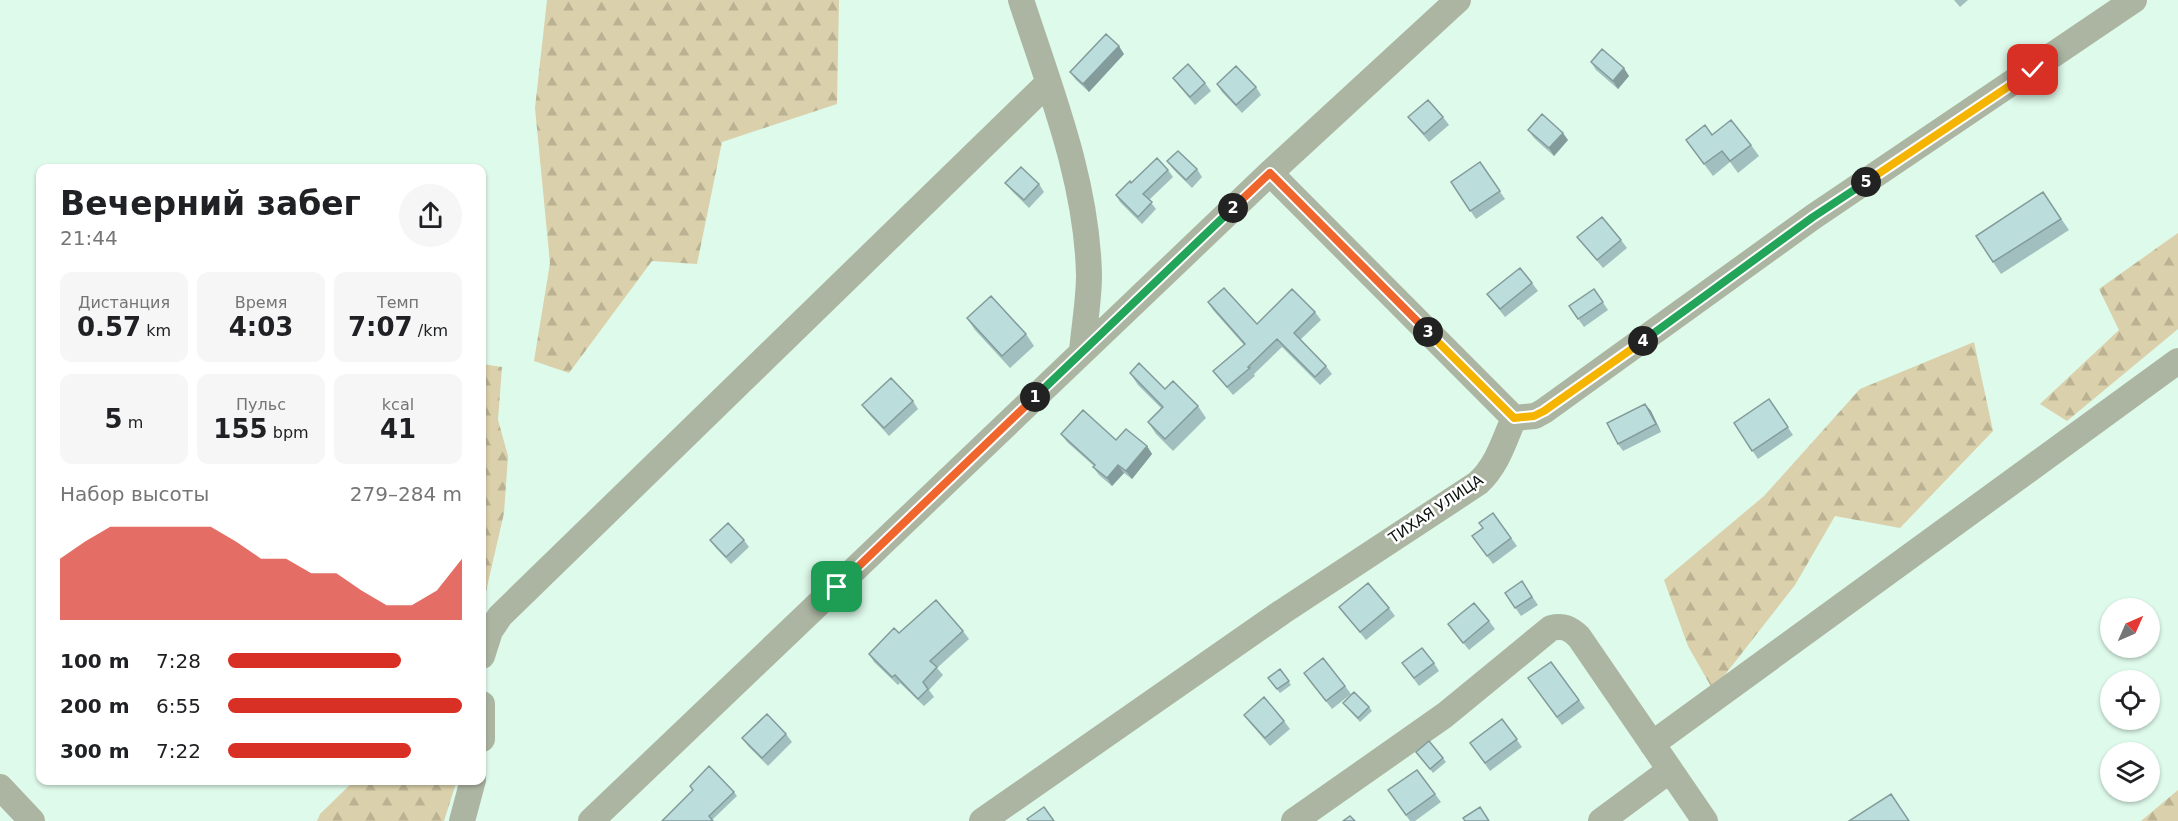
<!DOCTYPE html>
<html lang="ru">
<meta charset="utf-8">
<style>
:root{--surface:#fff;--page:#f6f6f6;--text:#202124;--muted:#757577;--accent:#d93025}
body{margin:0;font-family:"DejaVu Sans",sans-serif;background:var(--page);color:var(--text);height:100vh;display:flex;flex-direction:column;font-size:22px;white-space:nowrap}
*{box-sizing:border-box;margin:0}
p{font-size:20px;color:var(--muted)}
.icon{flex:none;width:33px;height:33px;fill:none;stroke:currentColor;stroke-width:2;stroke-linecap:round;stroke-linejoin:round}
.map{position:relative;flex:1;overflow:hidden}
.sheet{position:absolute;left:36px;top:164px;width:450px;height:621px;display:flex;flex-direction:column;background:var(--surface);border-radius:12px;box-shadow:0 2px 4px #0004}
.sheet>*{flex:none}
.needle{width:39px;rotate:45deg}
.buttons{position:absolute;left:2100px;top:598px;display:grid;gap:12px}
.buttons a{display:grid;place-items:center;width:60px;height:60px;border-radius:50%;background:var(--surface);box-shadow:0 2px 4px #0004;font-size:30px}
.pin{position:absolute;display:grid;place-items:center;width:51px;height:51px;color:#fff;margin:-26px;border-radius:12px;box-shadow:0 3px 9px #0006}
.km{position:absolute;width:30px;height:30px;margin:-15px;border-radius:50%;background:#222;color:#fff;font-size:16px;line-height:30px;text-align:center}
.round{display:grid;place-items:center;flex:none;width:63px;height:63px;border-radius:32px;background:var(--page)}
.head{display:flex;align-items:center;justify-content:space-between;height:102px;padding:0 24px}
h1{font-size:33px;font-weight:700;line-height:45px}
.stats{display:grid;grid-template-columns:repeat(3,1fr);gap:9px;height:102px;padding:6px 24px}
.stats div{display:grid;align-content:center;border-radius:12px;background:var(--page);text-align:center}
.stats b{font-size:26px;font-weight:700}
.stats small{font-size:16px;font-weight:400}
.stats p{font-size:16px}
.chart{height:168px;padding:12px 24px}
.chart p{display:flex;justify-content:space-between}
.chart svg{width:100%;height:108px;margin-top:6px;fill:var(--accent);opacity:.7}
ul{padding:0 24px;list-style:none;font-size:20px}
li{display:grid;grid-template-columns:96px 72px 1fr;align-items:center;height:45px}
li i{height:15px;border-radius:8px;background:var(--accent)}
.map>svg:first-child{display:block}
.forest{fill:url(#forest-firs)}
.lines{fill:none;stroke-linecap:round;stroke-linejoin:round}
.minor{stroke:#acb5a2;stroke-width:26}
.wall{fill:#a1bfbe}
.shaded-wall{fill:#839b9b}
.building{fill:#bbdedd;stroke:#839b9b;stroke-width:1.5}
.split-1-casing{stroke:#fff;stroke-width:12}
.split-2-casing{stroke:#fff;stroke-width:12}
.split-3-casing{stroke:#fff;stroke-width:12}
.split-4-casing{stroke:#fff;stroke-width:12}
.split-5-casing{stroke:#fff;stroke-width:12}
.split-6-casing{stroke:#fff;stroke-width:12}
.split-1{stroke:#f0652b;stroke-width:8}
.split-2{stroke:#22a559;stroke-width:8}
.split-3{stroke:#f0652b;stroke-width:8}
.split-4{stroke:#f5b400;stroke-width:8}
.split-5{stroke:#22a559;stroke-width:8}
.split-6{stroke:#f5b400;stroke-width:8}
.labels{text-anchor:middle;stroke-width:5;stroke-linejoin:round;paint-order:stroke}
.street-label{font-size:15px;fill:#0a140f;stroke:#fff}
</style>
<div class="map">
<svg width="2178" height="821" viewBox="0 0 2178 821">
<defs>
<pattern id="forest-firs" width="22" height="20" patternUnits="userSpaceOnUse" patternTransform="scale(1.5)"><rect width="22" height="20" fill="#dad0ab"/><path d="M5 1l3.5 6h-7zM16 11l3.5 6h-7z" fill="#bab292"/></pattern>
</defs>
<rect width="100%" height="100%" fill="#defaea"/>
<path class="forest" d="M547 0H839L837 104 722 142 697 264 652 261 569 373 534 361 550 263 535 108Z
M2178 233V329L2067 421 2040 404 2119 330 2099 289Z
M1974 342 1993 431 1900 528 1835 516 1795 585 1713 690 1688 646 1664 580 1764 496 1860 389Z
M482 364 502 367 498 420 508 456 504 513 482 609Z
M355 780H457L444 821H317L320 814Z
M2178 790V821H2141Z"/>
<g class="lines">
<path class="minor" d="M1021 0C1050 89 1087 180 1089 275 1089 300 1084 327 1082 352
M1270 173 1514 418
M482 656 490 631 500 616 1048 83
M482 704V739
M1652 744 2178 361
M0 787 32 821
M462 821 473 780
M591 821 1270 173 1458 0
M982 821 1282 612 1478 483C1497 466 1504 441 1514 418L1535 416 1544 411 1813 217 2134 0
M1294 821 1445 715 1551 628C1563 625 1570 628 1579 637L1705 821
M1601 821 1670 770"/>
</g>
<path class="wall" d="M1954 0H1968L1960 7Z
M1124 54 1089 92 1076 80 1070 72Z
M1591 62 1629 76 1618 89 1596 70Z
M1173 78 1205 83 1211 91 1195 105 1179 86Z
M1217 84 1256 87 1261 95 1242 113 1222 92Z
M1408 117H1443L1449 125 1429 142Z
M1528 130 1568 140 1554 156 1534 138Z
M1712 135 1751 145 1759 156 1738 173 1730 162 1713 176 1686 140Z
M1167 161 1197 169 1202 177 1192 188 1173 169Z
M1480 162 1505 199 1476 219 1451 182Z
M1168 170 1173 177 1149 200 1156 209 1142 224 1120 202 1116 195 1131 183Z
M1005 183 1039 184 1044 192 1029 208 1011 190Z
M2051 204 2069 230 2001 274 1993 262Z
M1577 237 1621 240 1627 248 1603 268Z
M1532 283 1538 291 1505 317 1487 294Z
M1594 289 1608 310 1584 327 1569 306Z
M1208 302 1257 324 1315 312 1321 320 1300 340 1326 366 1332 374 1320 385 1282 347 1254 374 1255 376 1233 395 1213 371 1244 345 1213 310Z
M967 318 1026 334 1034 346 1010 368 975 330Z
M1130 373 1165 389 1198 406 1206 418 1173 451 1156 434 1148 422 1161 408 1138 385Z
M1769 399 1793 435 1758 459 1734 423Z
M913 401 918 409 889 436 868 413 862 405Z
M1645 404 1651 411 1661 432 1623 451 1618 444Z
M1061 434 1116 440 1147 446 1152 454 1132 479 1124 473 1112 486 1099 475 1093 467 1094 466 1067 442Z
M1493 513 1517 546 1493 564 1472 536 1483 528Z
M710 540H744L749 547 731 564 716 548Z
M1522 581 1538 605 1521 616 1505 593Z
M1339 607 1389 608 1395 616 1366 640Z
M1489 621 1495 629 1469 650 1448 624Z
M963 631 969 639 937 668 943 675 929 690 934 697 924 706 900 683 898 685 874 662 869 654 899 633Z
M1551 662 1585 708 1562 725 1528 678Z
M1402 663H1434L1439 671 1419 686Z
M1280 669 1291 685 1280 693 1268 678Z
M1310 681 1345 686 1351 694 1332 709Z
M1343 703 1369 707 1372 711 1360 722Z
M1244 715 1284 721 1290 729 1270 746 1250 723Z
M1502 719 1522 747 1490 771 1470 743Z
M786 734 792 742 768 766 748 746 742 738Z
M1416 752 1443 758 1446 762 1433 773Z
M1417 770 1441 802 1415 821H1410L1388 790Z
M690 786 734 792 737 796 712 820 662 821 693 791Z"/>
<path class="shaded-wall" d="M1119 46 1124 54 1089 92 1083 84Z
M1624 68 1629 76 1618 89 1613 81Z
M1563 133 1568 140 1554 156 1549 148Z
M1645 404 1651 411 1661 432 1656 424Z
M1147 446 1152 454 1132 479 1126 471Z
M1118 465 1124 473 1112 486 1107 478Z"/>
<path class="building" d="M1106 34 1119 46 1083 84 1070 72Z
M1602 49 1624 68 1613 81 1591 62Z
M1188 64 1205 83 1190 97 1173 78Z
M1236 66 1256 87 1236 105 1217 84Z
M1428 100 1443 117 1424 134 1408 117Z
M1542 114 1563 133 1549 148 1528 130Z
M1731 120 1751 145 1730 161 1722 151 1704 164 1686 140 1705 125 1712 135Z
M1178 151 1197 169 1186 180 1167 161Z
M1157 158 1168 170 1143 194 1152 202 1138 217 1116 195 1130 181 1131 183Z
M1480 162 1500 191 1470 211 1451 182Z
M1021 167 1039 184 1024 200 1005 183Z
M2043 192 2061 219 1993 262 1976 236Z
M1602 217 1621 240 1597 260 1577 237Z
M1520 268 1532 283 1500 309 1487 294Z
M1224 288 1257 324 1292 289 1315 312 1294 333 1326 366 1315 377 1277 339 1248 367 1250 368 1227 387 1213 371 1245 344 1208 302Z
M1594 289 1603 302 1578 319 1569 306Z
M991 296 1026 334 1002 356 967 318Z
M1139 363 1165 389 1173 381 1198 406 1165 439 1148 422 1163 407 1130 373Z
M891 378 913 401 884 428 862 405Z
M1769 399 1788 427 1752 451 1734 423Z
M1645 404 1656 424 1618 444 1607 423Z
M1083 410 1116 440 1126 429 1147 446 1126 471 1118 465 1107 478 1093 467 1095 465 1061 434Z
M1493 513 1511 538 1487 556 1472 536 1483 528 1479 523Z
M728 523 744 540 726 557 710 540Z
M1522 581 1532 597 1515 608 1505 593Z
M1368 583 1389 608 1360 632 1339 607Z
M936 600 963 631 930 661 937 667 923 682 928 689 918 699 895 675 892 677 869 654 894 628 899 633Z
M1474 603 1489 621 1463 643 1448 624Z
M1422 648 1434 663 1414 678 1402 663Z
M1323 658 1345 686 1326 701 1304 673Z
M1551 662 1579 700 1557 717 1528 678Z
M1280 669 1289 681 1277 689 1268 678Z
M1354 692 1369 707 1358 718 1343 703Z
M1264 697 1284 721 1265 738 1244 715Z
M767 714 786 734 762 758 742 738Z
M1502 719 1517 739 1485 763 1470 743Z
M1429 741 1443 758 1430 769 1416 752Z
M709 766 734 792 709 816 713 821H662L693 790 690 786Z
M1417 770 1435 794 1406 815 1388 790Z
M1891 794 1909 821H1849Z
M1044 807 1054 821H1029L1027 819Z
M1480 807 1489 821H1465L1463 818Z
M1350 816 1355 821H1343Z"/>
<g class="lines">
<g class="split-1-casing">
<path id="split-1" d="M837 587 1035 397"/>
</g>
<g class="split-2-casing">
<path id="split-2" d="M1035 397 1233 208"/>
</g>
<g class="split-3-casing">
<path id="split-3" d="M1233 208 1270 173 1428 332"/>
</g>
<g class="split-4-casing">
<path id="split-4" d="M1428 332 1514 418 1534 416 1544 411 1643 341"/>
</g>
<g class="split-5-casing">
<path id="split-5" d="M1643 341 1813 217 1866 182"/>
</g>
<g class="split-6-casing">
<path id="split-6" d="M1866 182 2033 70"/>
</g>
<use href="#split-1" class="split-1"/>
<use href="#split-2" class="split-2"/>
<use href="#split-3" class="split-3"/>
<use href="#split-4" class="split-4"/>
<use href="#split-5" class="split-5"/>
<use href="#split-6" class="split-6"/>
</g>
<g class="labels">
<g class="street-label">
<text transform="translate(1436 509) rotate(-34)" y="5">ТИХАЯ УЛИЦА</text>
</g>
</g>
</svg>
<div class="buttons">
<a><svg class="needle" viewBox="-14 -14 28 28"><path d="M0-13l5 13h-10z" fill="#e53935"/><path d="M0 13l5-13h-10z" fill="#757577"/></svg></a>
<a><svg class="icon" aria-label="locate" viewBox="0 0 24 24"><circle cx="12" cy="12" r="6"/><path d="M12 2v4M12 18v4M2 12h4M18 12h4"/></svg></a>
<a><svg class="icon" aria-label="layers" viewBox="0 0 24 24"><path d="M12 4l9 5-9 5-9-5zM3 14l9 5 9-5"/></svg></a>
</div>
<div class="pin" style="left:837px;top:587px;background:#1e9e55"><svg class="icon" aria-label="arrive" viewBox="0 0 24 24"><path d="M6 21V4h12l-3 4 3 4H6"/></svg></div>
<div class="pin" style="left:2033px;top:70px;background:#d93025"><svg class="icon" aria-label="check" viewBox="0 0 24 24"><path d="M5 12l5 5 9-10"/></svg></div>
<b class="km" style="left:1035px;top:397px">1</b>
<b class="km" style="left:1233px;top:208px">2</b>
<b class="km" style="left:1428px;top:332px">3</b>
<b class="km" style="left:1643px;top:341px">4</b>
<b class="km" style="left:1866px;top:182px">5</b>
<section class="sheet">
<div class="head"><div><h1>Вечерний забег</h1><p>21:44</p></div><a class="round"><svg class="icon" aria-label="share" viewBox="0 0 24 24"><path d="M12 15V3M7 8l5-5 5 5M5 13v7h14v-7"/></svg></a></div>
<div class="stats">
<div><p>Дистанция</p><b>0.57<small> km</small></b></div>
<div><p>Время</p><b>4:03</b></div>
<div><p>Темп</p><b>7:07<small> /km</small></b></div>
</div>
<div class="stats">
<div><b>5<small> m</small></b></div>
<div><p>Пульс</p><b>155<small> bpm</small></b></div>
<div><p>kcal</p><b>41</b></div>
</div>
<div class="chart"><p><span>Набор высоты</span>279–284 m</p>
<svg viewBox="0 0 160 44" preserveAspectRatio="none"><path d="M0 44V19L10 12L20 6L30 6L40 6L50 6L60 6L70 12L80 19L90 19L100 25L110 25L120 32L130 38L140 38L150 32L160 19V44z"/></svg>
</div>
<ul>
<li><b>100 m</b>7:28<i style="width:74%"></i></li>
<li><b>200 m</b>6:55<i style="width:100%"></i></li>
<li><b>300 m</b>7:22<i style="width:78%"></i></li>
</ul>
</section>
</div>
